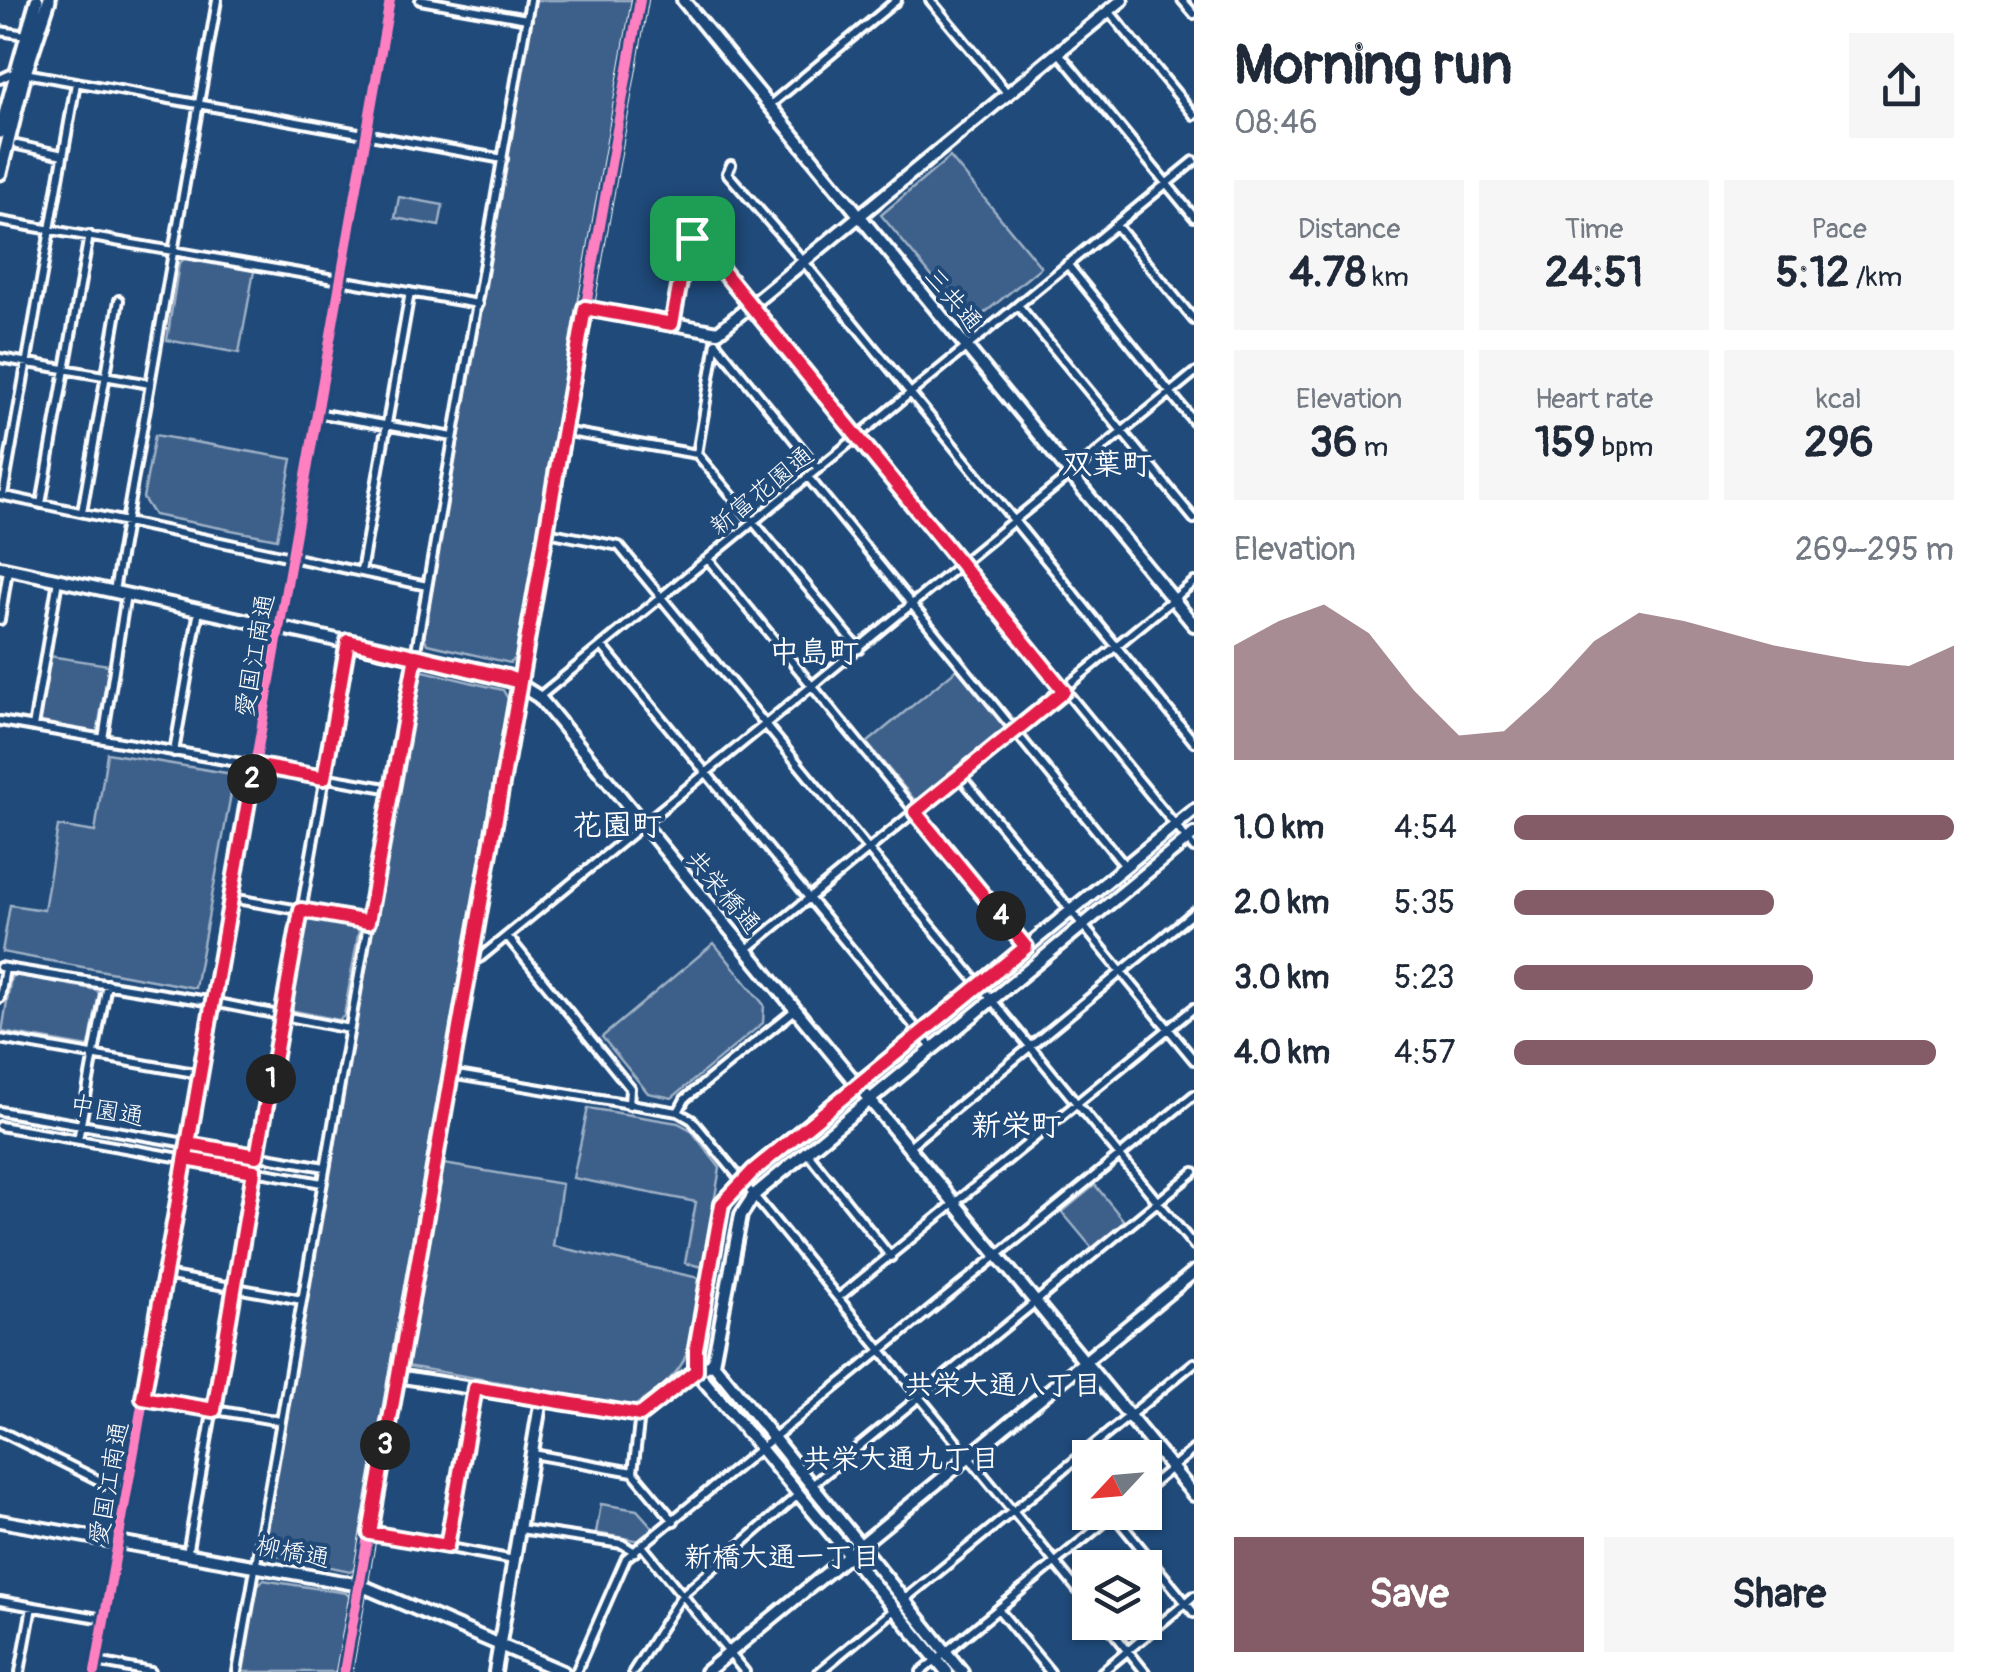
<!DOCTYPE html>
<meta charset="utf-8">
<style>
:root{--surface:#fff;--page:#f6f6f7;--text:#1f2937;--muted:#747a83;--accent:#845c67}
body{margin:0;font-family:Pangolin,"Klee One",sans-serif;background:var(--page);color:var(--text);height:100vh;display:flex;flex-direction:column;font-size:38px;white-space:nowrap}
*{box-sizing:border-box;margin:0}
p{font-size:32px;color:var(--muted)}
.icon{flex:none;width:55px;height:55px;fill:none;stroke:currentColor;stroke-width:2;stroke-linecap:round;stroke-linejoin:round}
.map{position:relative;flex:1;overflow:hidden}
.panel{display:flex;flex-direction:column;background:var(--surface);width:800px}
.panel>*{flex:none}
.needle{width:65px;rotate:244deg}
.controls{position:absolute;left:1072px;top:1440px;display:grid;gap:20px}
.controls a{display:grid;place-items:center;width:90px;height:90px;border-radius:0px;background:var(--surface);box-shadow:0 2px 8px #0004;font-size:50px}
.pin{position:absolute;display:grid;place-items:center;width:85px;height:85px;color:#fff;margin:-42px;border-radius:20px;box-shadow:0 5px 15px #0006}
.km{position:absolute;width:50px;height:50px;margin:-25px;border-radius:50%;background:#222;color:#fff;font-size:28px;line-height:50px;text-align:center}
.round{display:grid;place-items:center;flex:none;width:105px;height:105px;border-radius:0px;background:var(--page)}
.overview{display:flex;align-items:center;justify-content:space-between;height:170px;padding:0 40px}
h1{font-size:55px;font-weight:700;line-height:75px}
.stats{display:grid;grid-template-columns:repeat(3,1fr);gap:15px;height:170px;padding:10px 40px}
.stats div{display:grid;align-content:center;border-radius:0px;background:var(--page);text-align:center}
.stats b{font-size:42px;font-weight:700}
.stats small{font-size:28px;font-weight:400}
.stats p{font-size:28px}
.chart{height:280px;padding:20px 40px}
.chart p{display:flex;justify-content:space-between}
.chart svg{width:100%;height:180px;margin-top:10px;fill:var(--accent);opacity:.7}
.primary-button{display:flex;gap:20px;margin-top:auto;padding:20px 40px}
.primary-button a{flex:1;height:115px;border-radius:0px;background:var(--accent);color:#fff;font-size:40px;font-weight:700;line-height:115px;text-align:center}
.primary-button a+a{background:var(--page);color:var(--text)}
ul{padding:0 40px;list-style:none;font-size:32px}
li{display:grid;grid-template-columns:160px 120px 1fr;align-items:center;height:75px}
li i{height:25px;border-radius:12px;background:var(--accent)}
main{display:flex;flex:1;min-height:0}
.map>svg:first-child{display:block}
.green{fill:#3c618b;stroke:#9eb0c5;stroke-width:2.5}
.lines{fill:none;stroke-linecap:round;stroke-linejoin:round}
.street-casing{stroke:#fff;stroke-width:14}
.secondary-casing{stroke:#fff;stroke-width:18}
.primary-casing{stroke:#fff;stroke-width:19}
.street{stroke:#1f4a7a;stroke-width:6}
.secondary{stroke:#1f4a7a;stroke-width:10}
.primary{stroke:#1f4a7a;stroke-width:11}
.cycleway-casing{stroke:#1f4a7a;stroke-width:16}
.cycleway{stroke:#ff80c0;stroke-width:10}
.route-casing{stroke:#fff;stroke-width:20}
.route{stroke:#e11d48;stroke-width:12}
.labels{text-anchor:middle;stroke-width:8;stroke-linejoin:round;paint-order:stroke}
.street-label{font-size:25px;fill:#fff;stroke:#1f4a7a}
.neighbourhood-label{font-size:28px;font-weight:bold;fill:#fff;stroke:#1f4a7a}
.quarter-label{font-size:30px;font-weight:bold;fill:#fff;stroke:#1f4a7a}
</style>
<main>
<div class="map">
<svg width="1194" height="1672" viewBox="0 0 1194 1672">
<rect width="100%" height="100%" fill="#1f4a7a"/>
<filter id="ink" filterUnits="userSpaceOnUse"><feTurbulence type="fractalNoise" baseFrequency=".01" numOctaves="2"/><feDisplacementMap in="SourceGraphic" scale="20" xChannelSelector="R" yChannelSelector="G"/><feConvolveMatrix kernelMatrix="1 2 1 2 8 2 1 2 1" color-interpolation-filters="sRGB"/></filter>
<g filter="url(#ink)">
<path class="green" d="M535 0H634L518 656 510 663 427 644 424 636Z
M950 157 1041 267 971 324 881 215Z
M399 197 443 205 439 226 395 218Z
M186 258 254 271 239 353 167 340 179 263Z
M155 435 292 459 277 539 154 515 143 498Z
M49 656 109 665 97 734 42 724 38 717Z
M957 669 1007 729 918 804 867 743Z
M424 671 503 690 510 702 357 1567 350 1571 268 1554 264 1547 417 676Z
M107 753 226 773 233 783 195 988 2 952 10 905 44 910 58 826 95 832Z
M306 916 356 926 359 930 344 1016 339 1020 290 1010Z
M714 943 764 1005 763 1023 672 1098 648 1093 602 1037Z
M17 975 97 990 99 994 89 1047 2 1032 11 977Z
M588 1108 678 1123 691 1130 720 1168 703 1267 685 1263 696 1202 573 1178Z
M444 1164 562 1184 553 1246 699 1278C689 1347 698 1367 634 1406L407 1366Z
M1095 1185 1125 1222 1093 1249 1062 1212Z
M601 1504 637 1510 654 1529 640 1541 596 1533Z
M263 1580 346 1593 353 1600 340 1672H242L257 1586Z"/>
<g class="lines">
<g class="street-casing">
<path id="street" d="M420 0 527 19
M930 0 1008 94
M1182 0 1194 14
M1109 11 1194 115
M0 31 26 35
M1059 53 1194 217
M0 79 15 72 25 73 503 159
M770 105 897 0
M17 145 63 155
M731 165 727 173 804 262 1194 742
M0 221 478 304
M1116 225 1194 320
M1067 264 1194 422
M1018 305 1194 519
M672 323 688 240 696 238 1194 848
M716 343 818 469
M0 358 150 384
M316 413 453 437
M563 431 697 454 859 649
M697 454 716 342
M808 477 1125 866
M0 495 427 586
M3 495 76 83
M41 504 89 235
M82 512 119 300
M547 532 619 546 1194 1246
M708 559 1026 947
M361 572 410 292
M114 591 217 0
M0 620 8 570
M602 646 933 1049
M539 697 1194 161
M0 721 392 789
M33 727 58 580
M103 739 126 594
M174 752 199 610
M960 776 1194 1060
M231 898 368 922
M507 936 630 1088 629 1105
M746 950 1194 582
M471 962 481 957 1194 373
M0 967 213 1002 349 1029
M0 998 5 968
M0 1039 200 1074
M451 1074 678 1112 692 1120 1090 1605
M0 1111 325 1167
M678 1112 685 1099 795 1010
M0 1126 322 1183
M78 1140 107 984
M908 1147 1194 912
M807 1152 891 1257
M165 1275 302 1300
M838 1298 1194 1008
M144 1398 280 1421
M0 1431 126 1494
M533 1454 633 1472 674 1521
M633 1472 640 1415
M812 1485 1194 1172
M1145 1490 1194 1449
M1114 1515 1194 1613
M520 1529 622 1544 635 1552
M370 1533 514 1560
M447 1546 475 1389
M643 1547 745 1672
M187 1554 349 641
M904 1600 1194 1363
M0 1601 104 1619
M998 1609 1050 1672
M1105 1622 1145 1672
M97 1662 151 1672
M20 1672 32 1607
M95 1672 390 0
M237 1672 530 0
M576 1672 626 1558 1194 1095
M633 1672 682 1595 798 1495
M819 1672 895 1609
M921 1672 1117 1512
M1102 1672 1194 1596"/>
</g>
<g class="secondary-casing">
<path id="secondary" d="M683 0 1194 625
M585 308 718 332 1122 0
M0 567 507 677 539 697 1194 1495
M713 1363 741 1215 754 1195 1194 834
M713 1363 962 1672
M397 1376 640 1415 686 1377 713 1363
M0 1521 360 1585 563 1672
M344 1672 640 0
M495 1672 541 1399
M706 1672 1194 1272
M947 1672 696 1371V1349L722 1204 753 1171 1194 810"/>
</g>
<g class="primary-casing">
<path id="primary" d="M0 132 37 0
M0 173 25 73 49 0"/>
</g>
<use href="#street" class="street"/>
<use href="#secondary" class="secondary"/>
<use href="#primary" class="primary"/>
<g class="cycleway-casing">
<path id="cycleway" d="M95 1672 390 0
M344 1672 640 0"/>
</g>
<use href="#cycleway" class="cycleway"/>
</g>
</g>
<g class="lines" filter="url(#ink)">
<g class="route-casing">
<path id="route" d="M692 238 688 240 672 324 585 308 520 682 416 656 368 922 301 910 257 1156 188 1144 143 1398 214 1410 254 1171 186 1159 188 1144 251 784 254 765 324 778 348 641 507 677 520 682 370 1533 447 1546 475 1388 640 1415 696 1371V1349L722 1204 753 1171 1026 947 915 812 1064 691 696 238H692"/>
</g>
<use href="#route" class="route"/>
</g>
<g class="labels">
<g class="street-label">
<text transform="translate(954 299) rotate(50)" y="9">三共通</text>
<text transform="translate(761 490) rotate(-39)" y="9">新富花園通</text>
<text transform="translate(254 655) rotate(-80)" y="9">愛国江南通</text>
<text transform="translate(724 891) rotate(50)" y="9">共栄橋通</text>
<text transform="translate(107 1110) rotate(10)" y="9">中園通</text>
<text transform="translate(108 1483) rotate(-80)" y="9">愛国江南通</text>
<text transform="translate(293 1551) rotate(11)" y="9">柳橋通</text>
</g>
<g class="neighbourhood-label">
<text x="1003" y="1394">共栄大通八丁目</text>
<text x="901" y="1468">共栄大通九丁目</text>
<text x="782" y="1566">新橋大通一丁目</text>
</g>
<g class="quarter-label">
<text x="1107" y="474">双葉町</text>
<text x="814" y="662">中島町</text>
<text x="617" y="835">花園町</text>
<text x="1016" y="1135">新栄町</text>
</g>
</g>
</svg>
<div class="controls">
<a><svg class="needle" viewBox="-14 -14 28 28"><path d="M0-13l5 13h-10z" fill="#e53935"/><path d="M0 13l5-13h-10z" fill="#747a83"/></svg></a>
<a><svg class="icon" aria-label="layers" viewBox="0 0 24 24"><path d="M12 4l9 5-9 5-9-5zM3 14l9 5 9-5"/></svg></a>
</div>
<div class="pin" style="left:692px;top:238px;background:#1e9e55"><svg class="icon" aria-label="arrive" viewBox="0 0 24 24"><path d="M6 21V4h12l-3 4 3 4H6"/></svg></div>
<b class="km" style="left:271px;top:1079px">1</b>
<b class="km" style="left:252px;top:779px">2</b>
<b class="km" style="left:385px;top:1445px">3</b>
<b class="km" style="left:1001px;top:916px">4</b>
</div>
<section class="panel">
<div class="overview"><div><h1>Morning run</h1><p>08:46</p></div><a class="round"><svg class="icon" aria-label="share" viewBox="0 0 24 24"><path d="M12 15V3M7 8l5-5 5 5M5 13v7h14v-7"/></svg></a></div>
<div class="stats">
<div><p>Distance</p><b>4.78<small> km</small></b></div>
<div><p>Time</p><b>24:51</b></div>
<div><p>Pace</p><b>5:12<small> /km</small></b></div>
</div>
<div class="stats">
<div><p>Elevation</p><b>36<small> m</small></b></div>
<div><p>Heart rate</p><b>159<small> bpm</small></b></div>
<div><p>kcal</p><b>296</b></div>
</div>
<div class="chart"><p><span>Elevation</span>269–295 m</p>
<svg viewBox="0 0 160 44" preserveAspectRatio="none"><path d="M0 44V16L10 10L20 6L30 13L40 27L50 38L60 37L70 27L80 15L90 8L100 10L110 13L120 16L130 18L140 20L150 21L160 16V44z"/></svg>
</div>
<ul>
<li><b>1.0 km</b>4:54<i style="width:100%"></i></li>
<li><b>2.0 km</b>5:35<i style="width:59%"></i></li>
<li><b>3.0 km</b>5:23<i style="width:68%"></i></li>
<li><b>4.0 km</b>4:57<i style="width:96%"></i></li>
</ul>
<div class="primary-button"><a>Save</a><a>Share</a></div>
</section>
</main>
